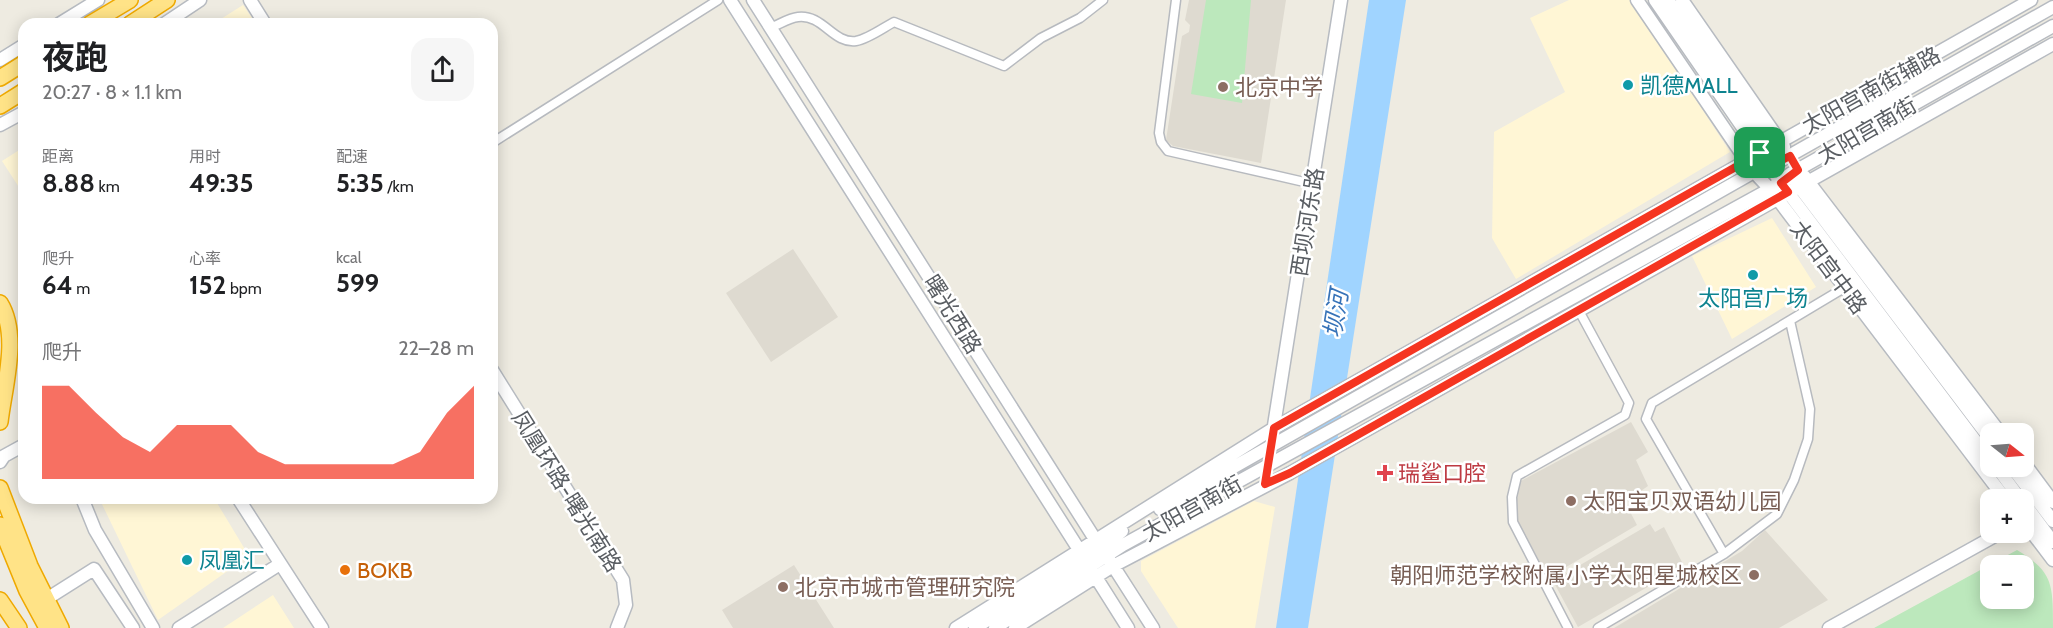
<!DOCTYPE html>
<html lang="zh">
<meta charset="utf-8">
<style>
:root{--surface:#fff;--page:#f6f6f6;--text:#202124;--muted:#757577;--accent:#f53521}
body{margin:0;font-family:Cabin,"Noto Sans SC",sans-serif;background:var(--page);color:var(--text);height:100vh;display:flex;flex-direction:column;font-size:22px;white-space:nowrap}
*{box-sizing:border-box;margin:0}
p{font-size:20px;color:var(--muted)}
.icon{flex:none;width:33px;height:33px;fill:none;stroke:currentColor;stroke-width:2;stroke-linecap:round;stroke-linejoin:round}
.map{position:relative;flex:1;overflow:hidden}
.panel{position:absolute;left:18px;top:18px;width:480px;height:486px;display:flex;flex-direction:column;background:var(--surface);border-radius:18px;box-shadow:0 3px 15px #0003}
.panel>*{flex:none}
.needle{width:39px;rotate:107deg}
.buttons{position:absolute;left:1980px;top:423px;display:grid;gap:12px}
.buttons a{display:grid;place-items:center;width:54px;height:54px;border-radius:12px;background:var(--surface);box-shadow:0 3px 15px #0003;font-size:30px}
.pin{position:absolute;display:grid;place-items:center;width:51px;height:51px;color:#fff;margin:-26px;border-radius:12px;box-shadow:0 3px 9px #0006}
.round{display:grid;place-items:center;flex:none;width:63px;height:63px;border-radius:18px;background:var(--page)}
.head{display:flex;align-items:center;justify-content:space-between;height:102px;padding:0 24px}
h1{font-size:33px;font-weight:700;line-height:45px}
.stats{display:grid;grid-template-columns:repeat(3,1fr);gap:9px;height:102px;padding:6px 24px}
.stats div{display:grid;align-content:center}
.stats b{font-size:26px;font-weight:700}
.stats small{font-size:16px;font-weight:400}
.stats p{font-size:16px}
.chart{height:168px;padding:12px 24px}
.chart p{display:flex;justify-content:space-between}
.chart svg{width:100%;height:108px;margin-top:6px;fill:var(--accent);opacity:.7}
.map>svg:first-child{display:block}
.commercial{fill:#fff6d5}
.education{fill:#dedad0}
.green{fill:#bce8bc;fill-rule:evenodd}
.water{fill:#a0d4ff}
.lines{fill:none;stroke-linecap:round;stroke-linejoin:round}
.street-casing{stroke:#b7babf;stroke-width:11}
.secondary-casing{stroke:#b7bbc1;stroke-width:15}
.highway-casing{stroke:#efa900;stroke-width:18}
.street{stroke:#fff;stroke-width:8}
.secondary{stroke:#fff;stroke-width:12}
.highway{stroke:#ffe387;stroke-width:15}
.route-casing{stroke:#fff;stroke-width:12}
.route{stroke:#f53521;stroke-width:8}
.culture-dot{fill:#0f9aa8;stroke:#fff;stroke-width:2}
.education-dot{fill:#8d6e63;stroke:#fff;stroke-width:2}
.health-dot{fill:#e0444e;stroke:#fff;stroke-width:2}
.food-dot{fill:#e8710a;stroke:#fff;stroke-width:2}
.labels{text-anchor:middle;stroke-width:5;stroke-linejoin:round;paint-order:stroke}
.culture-label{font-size:22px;fill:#0d838f;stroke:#fff;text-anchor:start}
.education-label{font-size:22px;fill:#785e54;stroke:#fff;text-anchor:start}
.street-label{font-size:22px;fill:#5a5e63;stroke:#fff}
.health-label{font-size:22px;fill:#be3a42;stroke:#fff;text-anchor:start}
.food-label{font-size:22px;fill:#c56008;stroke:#fff;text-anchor:start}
.water-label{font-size:24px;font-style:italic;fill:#3773b8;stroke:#fff}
</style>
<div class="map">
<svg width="2053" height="628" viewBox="0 0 2053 628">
<rect width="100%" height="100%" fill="#eeebe1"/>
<path class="commercial" d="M1569 0H1631L1730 152 1516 279 1492 238 1494 132 1565 92 1530 18Z
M243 5 256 24H213Z
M24 147V195L2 161Z
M1772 218 1816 287 1732 339 1692 256Z
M99 498H214L249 556 158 620Z
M1254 501 1275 507 1255 628H1178L1141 571V561Z
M273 595 294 628H223Z"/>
<path class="education" d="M1189 0H1286L1261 163 1173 146 1166 140 1182 36 1189 32 1190 25 1185 20Z
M793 249 838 317 771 362 726 293Z
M1631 422 1648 452 1636 460 1648 486 1625 502 1637 525 1546 579 1515 519V499L1519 482Z
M1650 524 1655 532 1664 527 1684 566 1578 627 1553 581Z
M1765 530 1828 600 1779 628H1614L1742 551Z
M794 565 834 628H733L722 610Z"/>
<path class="green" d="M1206 0H1251L1242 103 1191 94Z
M2017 550C2053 572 2053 583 2053 628H1874ZM1990 566H2024V598H1990Z"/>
<path class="water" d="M1369 0H1406L1308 628H1276Z"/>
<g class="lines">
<g class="street-casing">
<path id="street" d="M1176 0 1159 133 1161 142 1168 151 1313 184
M772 27C780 24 789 18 798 17 823 14 833 44 856 41 868 39 883 28 894 22L1004 66 1041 38 1080 18 1103 0
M492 143 718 0
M1724 554 1646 419 1652 403 1844 288
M1568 628 1513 522 1512 497 1517 476 1625 415 1629 403 1578 309
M1598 628 1724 554 1777 514 1794 480 1808 439 1810 409 1790 321"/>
</g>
<g class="secondary-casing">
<path id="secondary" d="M250 0 265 24
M730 0 1083 556
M753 0 1100 547
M1637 0 1754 172 1770 189 2006 500
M1655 0 1781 183 1990 460
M1668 0 1774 152
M1682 0 1784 147
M59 24 98 0
M164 24 200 0
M0 60 24 45
M0 125 24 112
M1804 176 2001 434
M1794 180 1990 439
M492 370 623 580 626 605 617 628
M1273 432 1341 0
M0 462 4 456 24 445
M2024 463 2053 502
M1996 466 2021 500
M2011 466 2053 521
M82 498 95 530 153 628
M238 498 322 628
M2024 503 2053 542
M1160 509 1768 164 1780 161 2053 7
M2024 522 2053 560
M1110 561 1153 628
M1092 571 1128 628
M45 600 94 569 133 628
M179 628 280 564
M956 628 1274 428 2031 0
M975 628 1101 548 1122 531
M995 628 1123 545 1770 189 1790 174 2053 26
M1015 628 1113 566 1290 473 2053 44
M1829 628 2002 532"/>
</g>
<g class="highway-casing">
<path id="highway" d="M90 24 130 0
M130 24 167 0
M0 78 24 63
M0 106 24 91
M0 303C20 335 4 387 0 422
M0 488 30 566 61 628
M0 525 27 591 47 628
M0 600 19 628"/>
</g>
<use href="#street" class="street"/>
<use href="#secondary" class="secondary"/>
<use href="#highway" class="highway"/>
</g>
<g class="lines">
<g class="route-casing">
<path id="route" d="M1771 147 1780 161 1790 156 1798 170 1781 183 1788 192 1290 473 1265 484 1274 428Z"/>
</g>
<use href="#route" class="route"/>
</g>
<g class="culture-dot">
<circle cx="1628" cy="85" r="6"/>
<circle cx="1753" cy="275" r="6"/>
<circle cx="187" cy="560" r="6"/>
</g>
<g class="education-dot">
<circle cx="1223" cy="87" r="6"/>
<circle cx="1571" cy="501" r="6"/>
<circle cx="1754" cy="575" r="6"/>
<circle cx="783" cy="587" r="6"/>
</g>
<path class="health-dot" d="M1382 464h6v6h6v6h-6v6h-6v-6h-6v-6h6z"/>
<circle class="food-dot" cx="345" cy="570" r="6"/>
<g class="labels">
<g class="culture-label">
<text x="1640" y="93">凯德MALL</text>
<text x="1753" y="306" text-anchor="middle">太阳宫广场</text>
<text x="199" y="568">凤凰汇</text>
</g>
<g class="education-label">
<text x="1235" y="95">北京中学</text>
<text x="1583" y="509">太阳宝贝双语幼儿园</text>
<text x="1742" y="583" text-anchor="end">朝阳师范学校附属小学太阳星城校区</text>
<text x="795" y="595">北京市城市管理研究院</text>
</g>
<g class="street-label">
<text transform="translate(1871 90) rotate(-29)" y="8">太阳宫南街辅路</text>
<text transform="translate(1867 130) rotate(-30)" y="8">太阳宫南街</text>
<text transform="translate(1307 222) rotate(-81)" y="8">西坝河东路</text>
<text transform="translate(1829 267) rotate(53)" y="8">太阳宫中路</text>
<text transform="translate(953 314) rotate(58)" y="8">曙光西路</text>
<text transform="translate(567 491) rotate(58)" y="8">凤凰环路-曙光南路</text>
<text transform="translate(1192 508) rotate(-29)" y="8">太阳宫南街</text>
</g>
<g class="health-label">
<text x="1398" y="481">瑞鲨口腔</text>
</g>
<g class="food-label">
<text x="357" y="578">BOKB</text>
</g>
<g class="water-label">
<text transform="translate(1336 314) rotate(-81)" y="8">坝河</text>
</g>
</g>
</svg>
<div class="buttons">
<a><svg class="needle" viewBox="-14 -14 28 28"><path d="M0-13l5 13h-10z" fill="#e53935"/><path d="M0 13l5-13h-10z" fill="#757577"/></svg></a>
<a>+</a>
<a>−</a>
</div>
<div class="pin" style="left:1760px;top:153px;background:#1e9e55"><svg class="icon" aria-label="arrive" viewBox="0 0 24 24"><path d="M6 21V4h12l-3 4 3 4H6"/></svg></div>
<section class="panel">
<div class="head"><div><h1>夜跑</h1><p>20:27 · 8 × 1.1 km</p></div><a class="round"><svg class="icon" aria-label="share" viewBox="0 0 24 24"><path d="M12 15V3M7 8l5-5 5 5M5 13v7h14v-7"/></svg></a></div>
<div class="stats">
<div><p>距离</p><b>8.88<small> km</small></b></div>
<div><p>用时</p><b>49:35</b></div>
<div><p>配速</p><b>5:35<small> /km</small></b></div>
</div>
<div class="stats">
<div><p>爬升</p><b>64<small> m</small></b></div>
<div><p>心率</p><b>152<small> bpm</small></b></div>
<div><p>kcal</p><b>599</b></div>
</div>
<div class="chart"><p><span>爬升</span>22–28 m</p>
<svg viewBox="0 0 160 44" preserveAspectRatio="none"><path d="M0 44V6L10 6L20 17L30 27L40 33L50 22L60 22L70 22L80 33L90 38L100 38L110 38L120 38L130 38L140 33L150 17L160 6V44z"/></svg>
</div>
</section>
</div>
